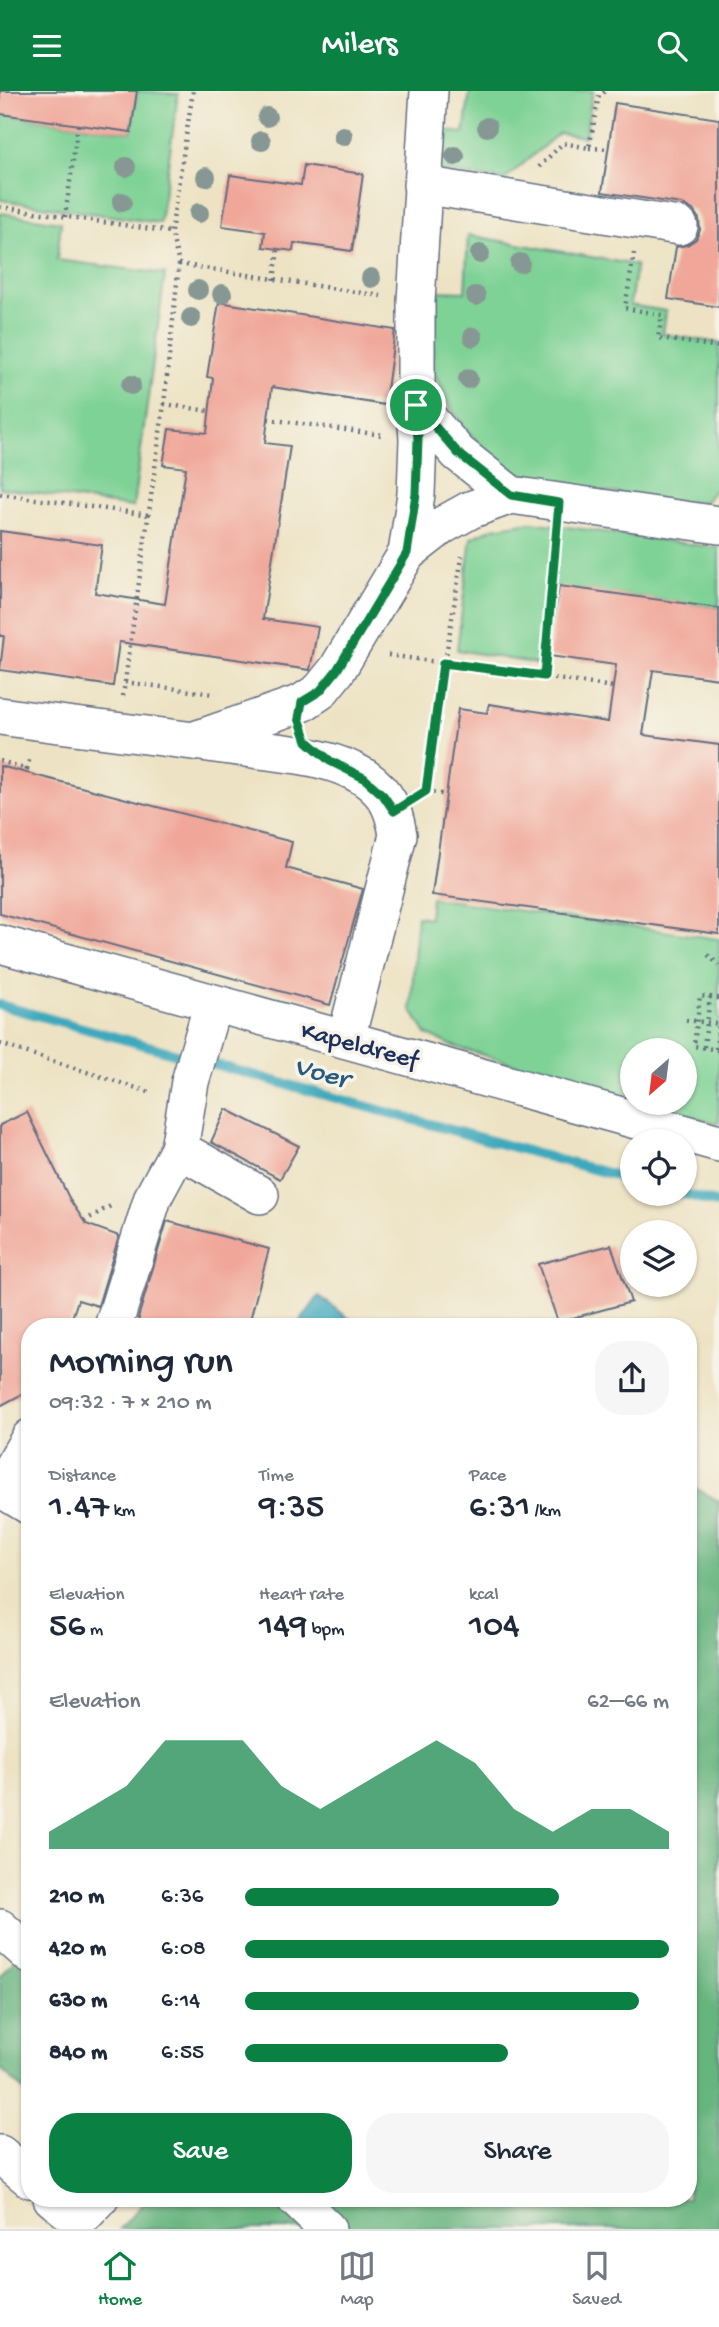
<!DOCTYPE html>
<meta charset="utf-8">
<style>
:root{--surface:#fff;--page:#f6f6f7;--text:#1f2937;--muted:#747a83;--line:#e0e1e3;--accent:#0b8043}
body{margin:0;font-family:"Gochi Hand",sans-serif;background:var(--page);color:var(--text);height:100vh;display:flex;flex-direction:column;font-size:26px;white-space:nowrap}
*{box-sizing:border-box;margin:0}
p{font-size:23px;color:var(--muted)}
.icon{flex:none;width:38px;height:38px;fill:none;stroke:currentColor;stroke-width:2;stroke-linecap:round;stroke-linejoin:round}
.map{position:relative;flex:1;overflow:hidden}
.drawer{position:absolute;left:21px;top:1227px;width:676px;height:889px;display:flex;flex-direction:column;background:var(--surface);border-radius:28px;box-shadow:0 2px 5px #0004}
.drawer>*{flex:none}
.needle{width:46px;rotate:208deg}
.controls{position:absolute;left:620px;top:947px;display:grid;gap:14px}
.controls a{display:grid;place-items:center;width:77px;height:77px;border-radius:50%;background:var(--surface);box-shadow:0 2px 5px #0004;font-size:35px}
.pin{position:absolute;display:grid;place-items:center;width:60px;height:60px;color:#fff;margin:-30px;border:4px solid #fff;border-radius:50%;box-shadow:0 2px 7px #0007}
.round{display:grid;place-items:center;flex:none;width:74px;height:74px;border-radius:28px;background:var(--page)}
.head{display:flex;align-items:center;justify-content:space-between;height:119px;padding:0 28px}
h1{font-size:38px;font-weight:600;line-height:52px}
.metrics{display:grid;grid-template-columns:repeat(3,1fr);gap:10px;height:119px;padding:7px 28px}
.metrics div{display:grid;align-content:center}
.metrics b{font-size:35px;font-weight:600}
.metrics small{font-size:19px;font-weight:400}
.metrics p{font-size:19px}
.chart{height:196px;padding:14px 28px}
.chart p{display:flex;justify-content:space-between}
.chart svg{width:100%;height:126px;margin-top:7px;fill:var(--accent);opacity:.7}
.cta{display:flex;gap:14px;margin-top:auto;padding:14px 28px}
.cta a{flex:1;height:80px;border-radius:28px;background:var(--accent);color:#fff;font-size:28px;font-weight:600;line-height:80px;text-align:center}
.cta a+a{background:var(--page);color:var(--text)}
ul{padding:0 28px;list-style:none;font-size:23px}
li{display:grid;grid-template-columns:112px 84px 1fr;align-items:center;height:52px}
li i{height:18px;border-radius:9px;background:var(--accent)}
header{display:flex;justify-content:space-between;align-items:center;height:91px;padding:0 28px;background:var(--accent);color:#fff;font-size:32px;font-weight:600}
.menu{display:flex;justify-content:space-around;align-items:center;height:98px;border-top:2px solid var(--line);background:var(--surface);font-size:19px;color:var(--muted)}
.menu a{display:grid;justify-items:center;gap:4px}
.menu .current{color:var(--accent)}
.map>svg:first-child{display:block}
.green{fill:#7ed295;stroke:#4c807a;stroke-width:2}
.forest{fill:#66b47e;stroke:#40726e;stroke-width:2}
.water{fill:#3ca9bc;stroke:#2c6c8d;stroke-width:2}
.lines{fill:none;stroke-linecap:round;stroke-linejoin:round}
.stream{stroke:#3ca9bc;stroke-width:10}
.building{fill:#f0a79a}
.minor-casing{stroke:#646e82;stroke-width:40}
.path{stroke:#646e82;stroke-width:4.5;stroke-dasharray:2 5;stroke-linecap:butt}
.minor{stroke:#fff;stroke-width:37}
.tree{fill:#879794}
.route-casing{stroke:#fff;stroke-width:14}
.route{stroke:#0b8043;stroke-width:9}
.labels{text-anchor:middle;stroke-width:7;stroke-linejoin:round;paint-order:stroke}
.street-label{font-size:26px;fill:#1b2f5e;stroke:#f7f3e8}
.water-label{font-size:28px;font-style:italic;fill:#275a7f;stroke:#f7f3e8}
</style>
<header><svg class="icon" aria-label="menu" viewBox="0 0 24 24"><path d="M4 6h16M4 12h16M4 18h16"/></svg>Milers<svg class="icon" aria-label="search" viewBox="0 0 24 24"><circle cx="10" cy="10" r="6"/><path d="M15 15l6 6"/></svg></header>
<div class="map">
<svg width="719" height="2138" viewBox="0 0 719 2138">
<rect width="100%" height="100%" fill="#f7f3e8"/>
<filter id="ink" filterUnits="userSpaceOnUse"><feTurbulence type="fractalNoise" baseFrequency=".0143" numOctaves="2"/><feDisplacementMap in="SourceGraphic" scale="14" xChannelSelector="R" yChannelSelector="G"/><feConvolveMatrix kernelMatrix="1 2 1 2 8 2 1 2 1" color-interpolation-filters="sRGB"/></filter>
<filter id="wash" filterUnits="userSpaceOnUse"><feTurbulence type="fractalNoise" baseFrequency=".00686" numOctaves="4" result="noise"/><feDisplacementMap in="SourceGraphic" scale="28" xChannelSelector="R" yChannelSelector="G"/><feGaussianBlur stdDeviation="1.57" result="paint"/><feColorMatrix in="noise" values="0 0 0 0 0 0 0 0 0 0 0 0 0 0 0 0 0 1.4 0 .05"/><feComposite in="paint" operator="in"/></filter>
<g filter="url(#wash)">
<rect width="100%" height="100%" fill="#ede3c4"/>
<path class="green" d="M137 0 178 3 160 132 0 109 1 23 131 41Z
M470 0H593L585 46 559 42 504 89 433 79 439 39 464 42Z
M0 122 61 131 57 169 165 183 133 416 0 397Z
M468 144 636 174 630 214 666 220 663 243 719 252V389L718 393 706 410 687 412 539 392 499 372 468 341 447 312 432 276 438 200 465 201Z
M531 431 719 457V517L553 495 537 573 457 559 471 447 493 437Z
M431 807 719 848V1033L642 1012H684V959H632V1008L453 955 426 943 411 918 417 825 429 827Z"/>
<path class="forest" d="M688 1393 719 1410V2138H120L145 2110 142 2107H688Z
M30 1850V2005L0 1978V1886Z"/>
<path class="water" d="M319 1205 359 1235H297Z"/>
<g class="lines">
<path class="stream" d="M0 914 632 1089
M682 1102 719 1113"/>
</g>
<g id="blocks">
<path class="building" d="M0 0H137L131 41 0 23Z
M615 12 719 28V216L668 208 676 156 687 154 696 148 700 139 699 128 693 119 682 113 602 101Z
M304 74 363 83 352 160 294 152 293 160 263 156 265 141 222 135 230 84 301 94Z
M219 211 395 239 385 314 272 296 265 352 290 355 263 528 318 536 310 579 119 551 113 595 0 579 4 545H0V440L102 454 95 502 165 513 186 377 163 374 169 338 207 342 213 287 207 286Z
M559 495 719 517V588L653 579 643 644 719 654V843L432 804 458 618 487 622 489 613 608 631 616 574 549 565Z
M0 675 292 751 286 777 363 798 330 914 0 823Z
M226 1018 299 1055 280 1088 211 1051Z
M27 1021 70 1109 86 1133 119 1145 98 1215 78 1209 69 1236H30V1299L0 1315V1034Z
M167 1130 269 1158 248 1236H137L139 1227H138Z
M611 1154 631 1211 558 1231 538 1173Z"/>
</g>
</g>
<g filter="url(#ink)">
<use href="#blocks" fill-opacity="0" stroke="#646e82" stroke-width="2"/>
<g class="lines">
<g class="minor-casing">
<path id="minor" d="M429 0 416 210V314L458 362 511 404
M422 94 679 135
M407 462 416 403 418 349 416 314
M0 625C82 637 164 645 245 657 285 663 329 664 364 686 387 702 394 718 398 744L346 948
M198 648 302 612 320 600 337 579 407 462 443 434 470 419 511 404 719 434
M0 853 719 1052
M179 1058 260 1104
M113 1236 153 1106 179 1058 190 991 213 912
M30 1347 0 1397 30 1415
M0 1837 30 1864
M0 2063 30 2088
M52 2107 79 2129 100 2107
M295 2107 327 2138"/>
</g>
<path class="path" d="M589 57 608 58
M539 76 563 52 589 57 599 4 605 0
M0 116 171 141
M65 126 78 34
M634 162 625 217 662 224 658 247 719 256
M179 173 381 205
M274 189 278 158
M164 313 209 320
M268 328 382 344
M0 403 149 424
M388 564 613 596
M543 585 556 446
M125 591 214 603
M123 605 164 313 179 173 171 141 193 0
M0 670 27 678 26 681
M27 678 30 666
M426 700 446 704
M424 701 462 465
M708 864 719 874
M710 906 719 907
M686 929 719 933
M0 953 152 1002
M704 956 710 906 700 905 694 955 719 959
M716 958 719 933
M84 1130 114 1113"/>
<use href="#minor" class="minor"/>
</g>
<g class="tree">
<circle cx="267" cy="26" r="10"/>
<circle cx="487" cy="36" r="10"/>
<circle cx="343" cy="45" r="10"/>
<circle cx="261" cy="50" r="10"/>
<circle cx="455" cy="65" r="10"/>
<circle cx="126" cy="76" r="10"/>
<circle cx="206" cy="86" r="10"/>
<circle cx="122" cy="111" r="10"/>
<circle cx="199" cy="122" r="10"/>
<circle cx="480" cy="163" r="10"/>
<circle cx="520" cy="172" r="10"/>
<circle cx="371" cy="187" r="10"/>
<circle cx="198" cy="199" r="10"/>
<circle cx="222" cy="203" r="10"/>
<circle cx="476" cy="205" r="10"/>
<circle cx="191" cy="227" r="10"/>
<circle cx="473" cy="246" r="10"/>
<circle cx="468" cy="288" r="10"/>
<circle cx="131" cy="294" r="10"/>
</g>
</g>
<g class="lines" filter="url(#ink)">
<g class="route-casing">
<path id="route" d="M416 314 458 362 511 404 559 412 544 585 443 572 426 700 394 720 383 704 364 687 330 670 307 650 299 627 302 611 320 600 337 579 407 462 416 403 418 349Z"/>
</g>
<use href="#route" class="route"/>
</g>
<g class="labels">
<g class="street-label">
<text transform="translate(360 952) rotate(15)" y="9">Kapeldreef</text>
</g>
<g class="water-label">
<text transform="translate(322 979) rotate(15)" y="10">Voer</text>
</g>
</g>
</svg>
<div class="controls">
<a><svg class="needle" viewBox="-14 -14 28 28"><path d="M0-13l5 13h-10z" fill="#e53935"/><path d="M0 13l5-13h-10z" fill="#747a83"/></svg></a>
<a><svg class="icon" aria-label="locate" viewBox="0 0 24 24"><circle cx="12" cy="12" r="6"/><path d="M12 2v4M12 18v4M2 12h4M18 12h4"/></svg></a>
<a><svg class="icon" aria-label="layers" viewBox="0 0 24 24"><path d="M12 4l9 5-9 5-9-5zM3 14l9 5 9-5"/></svg></a>
</div>
<div class="pin" style="left:416px;top:314px;background:#1e9e55"><svg class="icon" aria-label="arrive" viewBox="0 0 24 24"><path d="M6 21V4h12l-3 4 3 4H6"/></svg></div>
<section class="drawer">
<div class="head"><div><h1>Morning run</h1><p>09:32 · 7 × 210 m</p></div><a class="round"><svg class="icon" aria-label="share" viewBox="0 0 24 24"><path d="M12 15V3M7 8l5-5 5 5M5 13v7h14v-7"/></svg></a></div>
<div class="metrics">
<div><p>Distance</p><b>1.47<small> km</small></b></div>
<div><p>Time</p><b>9:35</b></div>
<div><p>Pace</p><b>6:31<small> /km</small></b></div>
</div>
<div class="metrics">
<div><p>Elevation</p><b>56<small> m</small></b></div>
<div><p>Heart rate</p><b>149<small> bpm</small></b></div>
<div><p>kcal</p><b>104</b></div>
</div>
<div class="chart"><p><span>Elevation</span>62–66 m</p>
<svg viewBox="0 0 160 44" preserveAspectRatio="none"><path d="M0 44V38L10 30L20 22L30 6L40 6L50 6L60 22L70 30L80 22L90 14L100 6L110 14L120 30L130 38L140 30L150 30L160 38V44z"/></svg>
</div>
<ul>
<li><b>210 m</b>6:36<i style="width:74%"></i></li>
<li><b>420 m</b>6:08<i style="width:100%"></i></li>
<li><b>630 m</b>6:14<i style="width:93%"></i></li>
<li><b>840 m</b>6:55<i style="width:62%"></i></li>
</ul>
<div class="cta"><a>Save</a><a>Share</a></div>
</section>
</div>
<nav class="menu">
<a class="current"><svg class="icon" aria-label="home" viewBox="0 0 24 24"><path d="M3 11l9-7 9 7M6 9v11h12V9"/></svg>Home</a>
<a><svg class="icon" aria-label="map" viewBox="0 0 24 24"><path d="M3 6l6-2 6 2 6-2v14l-6 2-6-2-6 2zM9 4v14M15 6v14"/></svg>Map</a>
<a><svg class="icon" aria-label="saved" viewBox="0 0 24 24"><path d="M7 4h10v16l-5-4-5 4z"/></svg>Saved</a>
</nav>
